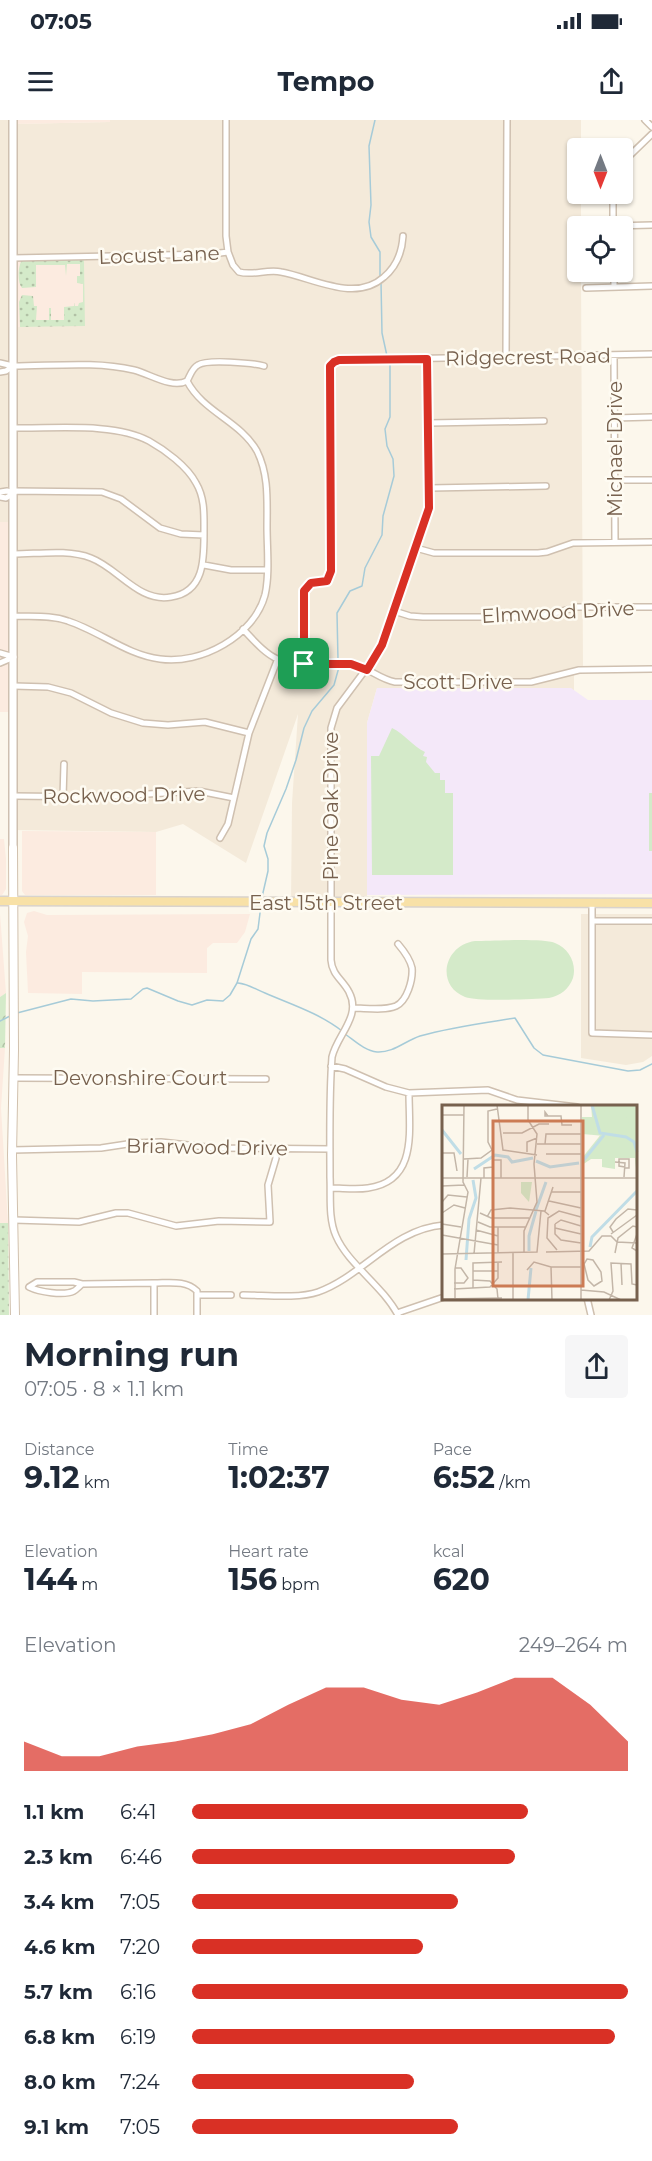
<!DOCTYPE html>
<meta charset="utf-8">
<style>
:root{--surface:#fff;--page:#f6f6f7;--text:#1f2937;--muted:#747a83;--accent:#d93025}
body{margin:0;font-family:Montserrat,sans-serif;background:var(--page);color:var(--text);height:100vh;display:flex;flex-direction:column;font-size:22px;white-space:nowrap}
*{box-sizing:border-box;margin:0}
p{font-size:20px;color:var(--muted)}
.icon{flex:none;width:33px;height:33px;fill:none;stroke:currentColor;stroke-width:2;stroke-linecap:round;stroke-linejoin:round}
.map{position:relative;height:1195px;overflow:hidden}
.panel{display:flex;flex-direction:column;background:var(--surface);flex:1}
.panel>*{flex:none}
.needle{width:39px;rotate:180deg}
.buttons{position:absolute;left:567px;top:18px;display:grid;gap:12px}
.buttons a{display:grid;place-items:center;width:66px;height:66px;border-radius:6px;background:var(--surface);box-shadow:0 2px 4px #0004;font-size:30px}
.pin{position:absolute;display:grid;place-items:center;width:51px;height:51px;color:#fff;margin:-26px;border-radius:12px;box-shadow:0 3px 9px #0006}
.round{display:grid;place-items:center;flex:none;width:63px;height:63px;border-radius:6px;background:var(--page)}
.head{display:flex;align-items:center;justify-content:space-between;height:102px;padding:0 24px}
h1{font-size:33px;font-weight:700;line-height:45px}
.figures{display:grid;grid-template-columns:repeat(3,1fr);gap:9px;height:102px;padding:6px 24px}
.figures div{display:grid;align-content:center}
.figures b{font-size:30px;font-weight:700}
.figures small{font-size:16px;font-weight:400}
.figures p{font-size:16px}
.chart{height:168px;padding:12px 24px}
.chart p{display:flex;justify-content:space-between}
.chart svg{width:100%;height:108px;margin-top:6px;fill:var(--accent);opacity:.7}
ul{padding:0 24px;list-style:none;font-size:20px}
li{display:grid;grid-template-columns:96px 72px 1fr;align-items:center;height:45px}
li i{height:15px;border-radius:8px;background:var(--accent)}
.status{display:flex;justify-content:space-between;align-items:center;height:42px;padding:0 30px;background:var(--surface);direction:ltr}
.status svg{height:16px;fill:currentColor}
header{display:flex;justify-content:space-between;align-items:center;height:78px;padding:0 24px;background:var(--surface);font-size:27px;font-weight:700}
.map>svg:first-child{display:block}
.residential{fill:#f4eada}
.commercial{fill:#fcebe0}
.education{fill:#f4e8f9}
.grass{fill:url(#grass-dots)}
.forest{fill:url(#forest-crowns)}
.garden{fill:#d4eac9}
.lines{fill:none;stroke-linecap:round;stroke-linejoin:round}
.stream{stroke:#a6cbd8;stroke-width:1.5}
.minor-casing{stroke:#cfc0b0;stroke-width:8}
.tertiary-casing{stroke:#cfc0b0;stroke-width:10}
.secondary-casing{stroke:#d1c1ae;stroke-width:10}
.primary-casing{stroke:#d9d3cd;stroke-width:11}
.minor{stroke:#fff;stroke-width:5}
.tertiary{stroke:#fff;stroke-width:7}
.secondary{stroke:#fff;stroke-width:8}
.primary{stroke:#f8e1a7;stroke-width:8}
.route-casing{stroke:#fff;stroke-width:12}
.route{stroke:#d93025;stroke-width:8}
.labels{text-anchor:middle;stroke-width:5;stroke-linejoin:round;paint-order:stroke}
.street-label{font-size:20px;fill:#77614e;stroke:#fefbf2}
.inset-river{fill:none;stroke:#c0dde6;stroke-width:3}
.inset-road{fill:none;stroke:#c3b6a8;stroke-width:1.5}
.view{fill:#cc7b54;fill-opacity:0.15;stroke:#cc7b54;stroke-width:3}
.inset-edge{fill:none;stroke:#77614e;stroke-width:3}
</style>
<div class="status"><b>07:05</b><svg viewBox="0 0 49 12"><path d="M0 12V9h3v3zM5 12V6h3v6zM10 12V3h3v9zM15 12V0h3v12zM26 1h20v11H26zM47 4h2v5h-2z"/></svg></div>
<header><svg class="icon" aria-label="menu" viewBox="0 0 24 24"><path d="M4 6h16M4 12h16M4 18h16"/></svg>Tempo<svg class="icon" aria-label="share" viewBox="0 0 24 24"><path d="M12 15V3M7 8l5-5 5 5M5 13v7h14v-7"/></svg></header>
<div class="map">
<svg width="652" height="1195" viewBox="0 0 652 1195">
<defs>
<pattern id="grass-dots" width="8" height="8" patternUnits="userSpaceOnUse" patternTransform="scale(1.5)"><rect width="8" height="8" fill="#d4eac9"/><path d="M2 2h.1M6 6h.1" fill="none" stroke="#b1c1a5" stroke-width="1.8" stroke-linecap="round"/></pattern>
<pattern id="forest-crowns" width="20" height="18" patternUnits="userSpaceOnUse" patternTransform="scale(1.5)"><rect width="20" height="18" fill="#d4eac9"/><path d="M2 6a3 3 0 1 1 6 0M12 15a3 3 0 1 1 6 0" fill="none" stroke="#b1c1a5"/></pattern>
</defs>
<rect width="100%" height="100%" fill="#fcf7ec"/>
<path class="residential" d="M0 0H13V4L109 2 110 0H581V28H578V74H581V106H578V152H581L583 550 574 551V571L570 568H377L367 603V783H291L292 683 298 594 246 743 183 704 156 712 13 710 14 402H0Z
M581 794H652V936L643 942 626 945 581 938Z"/>
<path class="commercial" d="M13 0H110V2L13 4Z
M84 137 85 206 13 207V138Z
M0 402H14V592H0Z
M22 711 156 712V775H25L22 771Z
M0 719H4L6 739V769L2 775H0Z
M34 791 47 795 250 794 245 812 237 823H213L207 828V853L82 852V874L28 873 26 832 28 816 24 802 27 793Z
M0 794 6 873 0 877Z
M0 928H5L1 988 8 1103H0Z"/>
<path class="education" d="M377 568H571L588 580H652V774L367 775V603Z"/>
<path class="grass" d="M22 140H84L85 206 20 207 19 182 22 175 33 176 34 186H37L36 200H49V188H51V200H64V187L74 186V183L75 186H78L79 183 83 182V164L77 163V156H80V144H67L66 156 65 145H36V167L22 168C17 162 18 146 22 140Z
M0 1103H8L9 1195H0Z"/>
<path class="forest" d="M6 873 5 928H0V877Z"/>
<path class="garden" d="M392 608C405 614 412 626 425 632L423 636 427 637 426 642 435 653H440V660H445V673H453V755H372L371 636H379Z
M649 673H652V731H649Z
M475 821C493 821 541 818 555 823 569 828 577 844 573 858 569 869 560 876 549 878 532 879 479 882 465 877 435 865 444 825 475 821Z"/>
<g class="lines">
<path class="stream" d="M375 0 369 26 371 85 369 102 371 117 380 132V157
M381 162 382 213 387 236
M338 540 337 493 350 471 362 466 365 448 382 415 383 396 394 356 393 339 387 326 385 309 390 297V243
M262 777 268 751V739L264 726 267 713 286 669 296 640 304 608 312 591 334 565 339 547
M238 863C248 864 255 869 265 873 290 884 319 893 342 911
M17 893 71 879 93 881 131 879 143 869 147 868 178 881 192 885 207 880 223 881 230 875 237 863 251 819 258 809 261 785
M0 901 10 896
M345 914C355 921 365 931 377 932 393 933 405 921 420 916 451 907 483 903 515 898L534 928 543 935 628 951 640 950 652 944"/>
<g class="minor-casing">
<path id="minor" d="M226 0V116L228 132
M645 0 652 7
M622 43 652 14
M613 106 652 105
M613 106V74
M13 138 212 134 228 132 233 145 239 152C253 156 267 149 281 152 314 158 355 183 384 157 397 146 402 133 403 116
M614 152V167
M586 168 652 166
M614 235 615 422
M506 237 507 0
M0 243 13 246C53 246 95 241 134 250 150 254 172 269 187 261 190 256 192 248 198 245 207 239 253 243 264 246
M0 252 6 251 13 246
M614 298 652 297
M429 303 544 301
M14 308C53 309 114 302 149 321 165 330 187 346 196 363 205 378 204 395 204 412 204 438 205 472 171 477 139 483 118 448 91 438 68 429 38 434 14 434
M614 360H652
M430 368 546 366
M14 371 102 372 121 379 160 408 181 414 204 415
M0 372 7 371 14 373
M0 377 6 378 14 373
M416 428 434 433H538L547 432 573 423 652 422
M204 445 231 450H267
M394 491 410 496 423 497H528L543 496 577 487H652
M14 496C32 497 51 495 68 501 99 511 127 535 160 539 201 545 254 516 265 475 270 454 267 429 267 407 267 381 269 355 257 331 240 301 203 292 187 261
M243 509C274 543 278 544 324 544 333 544 343 543 352 544 368 547 379 559 395 562H531L579 550 652 549
M0 533 14 537
M0 543 14 537
M304 544V471L311 463 327 461 331 451 330 249 332 243 339 240 652 234
M14 566 48 567 71 573 111 593 143 603 168 605 205 602 249 613
M14 676 97 677 199 671 234 678
M63 677 64 644
M220 718 228 704 249 613 277 541
M592 783V913L652 915
M592 801H652
M353 888C366 888 384 891 396 886 407 881 413 860 412 848 410 839 404 831 398 824
M331 946 345 949 386 967 409 973 488 970 517 980 577 987
M14 958 266 959
M12 1030 101 1028 134 1023 161 1022 215 1028 330 1029
M331 1068C343 1068 356 1070 368 1068 418 1061 409 1011 409 973
M14 1100 79 1102 116 1093H128L176 1106 219 1101 270 1102 268 1065 276 1038 275 1029
M37 1162H74L82 1164C81 1165 75 1171 74 1171 64 1176 39 1172 29 1167Z
M154 1163C170 1163 186 1160 197 1171V1195
M82 1164 154 1163V1195
M197 1175H231
M243 1175C265 1175 297 1179 318 1172 363 1156 392 1109 444 1105
M587 1178 591 1195
M397 1193 444 1177
M398 1195C382 1165 348 1144 336 1116 328 1098 331 1075 330 1057 330 1017 329 977 332 937 337 915 362 896 349 872 343 860 332 855 331 840V608L337 588 378 533 428 395 430 376 427 239"/>
</g>
<g class="tertiary-casing">
<path id="tertiary" d="M13 0V728"/>
</g>
<g class="secondary-casing">
<path id="secondary" d="M13 728 14 930 12 1035 15 1195"/>
</g>
<g class="primary-casing">
<path id="primary" d="M0 781 652 783"/>
</g>
<use href="#minor" class="minor"/>
<use href="#tertiary" class="tertiary"/>
<use href="#secondary" class="secondary"/>
<use href="#primary" class="primary"/>
</g>
<g class="lines">
<g class="route-casing">
<path id="route" d="M427 239 429 388 382 525 367 550 351 544H304V471L311 463 327 461 331 451 330 246 334 242 339 240Z"/>
</g>
<use href="#route" class="route"/>
</g>
<g class="labels">
<g class="street-label">
<text transform="translate(159 135) rotate(-2)" y="7">Locust Lane</text>
<text transform="translate(528 237) rotate(-1)" y="7">Ridgecrest Road</text>
<text transform="translate(615 329) rotate(-90)" y="7">Michael Drive</text>
<text transform="translate(558 492) rotate(-3)" y="7">Elmwood Drive</text>
<text x="458" y="569">Scott Drive</text>
<text transform="translate(124 675) rotate(-1)" y="7">Rockwood Drive</text>
<text transform="translate(331 686) rotate(-90)" y="7">Pine Oak Drive</text>
<text x="326" y="790">East 15th Street</text>
<text x="140" y="965">Devonshire Court</text>
<text transform="translate(207 1027) rotate(1)" y="7">Briarwood Drive</text>
</g>
</g>
<g transform="translate(442 985)">
<rect width="195" height="195" fill="#fcf7ec"/>
<path d="M149 0H195V72L193 53H187L175 32 140 29V12H150Z" fill="#d4eac9"/>
<path d="M158 0H165L160 12 166 19 169 17 167 0H194L195 36 184 12 175 10 171 23 162 20 156 10ZM160 28H178L195 38V72L193 53H173V64L160 62V54H149L140 60V53Z" fill="#d4eac9"/>
<path d="M79 77H90L87 97 79 88Z" fill="#d4eac9"/>
<path class="inset-river" d="M150 0 158 28 184 32 192 37 195 47M0 25 19 49M94 56 108 62 137 58M141 56 162 30M32 64 53 50 66 52 70 57 91 53M94 105 104 77M148 142 150 132 195 86M87 146V131L94 106M24 155 27 114 34 93 31 75M86 195 89 163"/>
<path class="inset-road" d="M55 0 61 45 95 50M139 0V80M0 10H22M106 11 103 7V11H119L120 20H130M61 28H80L97 19H107M95 39H139M103 39 104 29H139M85 47V37L95 33M0 48H12L15 66M104 49H139M22 54 39 53 50 45 46 37V6L55 4M173 57 183 58 182 72M182 63H187V54H177V61L183 62M25 72 26 54M0 73H195M42 73V63L51 62V55H59V73M139 80V195M0 81 22 80M109 87H139M107 96 139 103M0 97 6 90 25 92M103 106 111 82M0 108 12 100 23 103M38 108 49 113H87M45 112 49 105 68 103 102 106 107 110M36 117 48 122H84M0 119 19 122M113 119V129L119 135 139 138M113 119 119 115 139 121M56 122V148M113 123 139 129M34 125 56 131M171 127 168 122 174 114 186 104 195 105M169 129 195 110M195 129 190 143 195 146M0 130 56 140M115 145 105 133 106 113 117 106 139 112M104 147 147 146 160 131H169L175 137 195 138M82 148V126L95 97 92 59 95 29 86 15V0M173 148 176 133 191 121 195 122M0 149 95 147 99 106M32 149 39 73M145 154 151 155 159 167 160 176 152 181 146 175 142 159ZM179 158 180 180M109 162 110 195M85 165 92 157 109 162H139M31 166H56M31 175 48 176 55 184 56 194M12 178H22L26 173 19 163H13M31 183V158L60 157M12 184 48 182 56 173V157M139 185 162 187 179 195M0 194 60 193M13 195V164L26 87 21 77 22 0M71 195V148M167 195 171 186 169 158 189 159 190 179 195 180"/>
<path class="view" d="M51 16H141V181H51Z"/>
<rect width="195" height="195" class="inset-edge"/>
</g>
</svg>
<div class="buttons">
<a><svg class="needle" viewBox="-14 -14 28 28"><path d="M0-13l5 13h-10z" fill="#e53935"/><path d="M0 13l5-13h-10z" fill="#747a83"/></svg></a>
<a><svg class="icon" aria-label="locate" viewBox="0 0 24 24"><circle cx="12" cy="12" r="6"/><path d="M12 2v4M12 18v4M2 12h4M18 12h4"/></svg></a>
</div>
<div class="pin" style="left:304px;top:544px;background:#1e9e55"><svg class="icon" aria-label="arrive" viewBox="0 0 24 24"><path d="M6 21V4h12l-3 4 3 4H6"/></svg></div>
</div>
<section class="panel">
<div class="head"><div><h1>Morning run</h1><p>07:05 · 8 × 1.1 km</p></div><a class="round"><svg class="icon" aria-label="share" viewBox="0 0 24 24"><path d="M12 15V3M7 8l5-5 5 5M5 13v7h14v-7"/></svg></a></div>
<div class="figures">
<div><p>Distance</p><b>9.12<small> km</small></b></div>
<div><p>Time</p><b>1:02:37</b></div>
<div><p>Pace</p><b>6:52<small> /km</small></b></div>
</div>
<div class="figures">
<div><p>Elevation</p><b>144<small> m</small></b></div>
<div><p>Heart rate</p><b>156<small> bpm</small></b></div>
<div><p>kcal</p><b>620</b></div>
</div>
<div class="chart"><p><span>Elevation</span>249–264 m</p>
<svg viewBox="0 0 160 44" preserveAspectRatio="none"><path d="M0 44V32L10 38L20 38L30 34L40 32L50 29L60 25L70 17L80 10L90 10L100 15L110 17L120 12L130 6L140 6L150 17L160 32V44z"/></svg>
</div>
<ul>
<li><b>1.1 km</b>6:41<i style="width:77%"></i></li>
<li><b>2.3 km</b>6:46<i style="width:74%"></i></li>
<li><b>3.4 km</b>7:05<i style="width:61%"></i></li>
<li><b>4.6 km</b>7:20<i style="width:53%"></i></li>
<li><b>5.7 km</b>6:16<i style="width:100%"></i></li>
<li><b>6.8 km</b>6:19<i style="width:97%"></i></li>
<li><b>8.0 km</b>7:24<i style="width:51%"></i></li>
<li><b>9.1 km</b>7:05<i style="width:61%"></i></li>
</ul>
</section>
